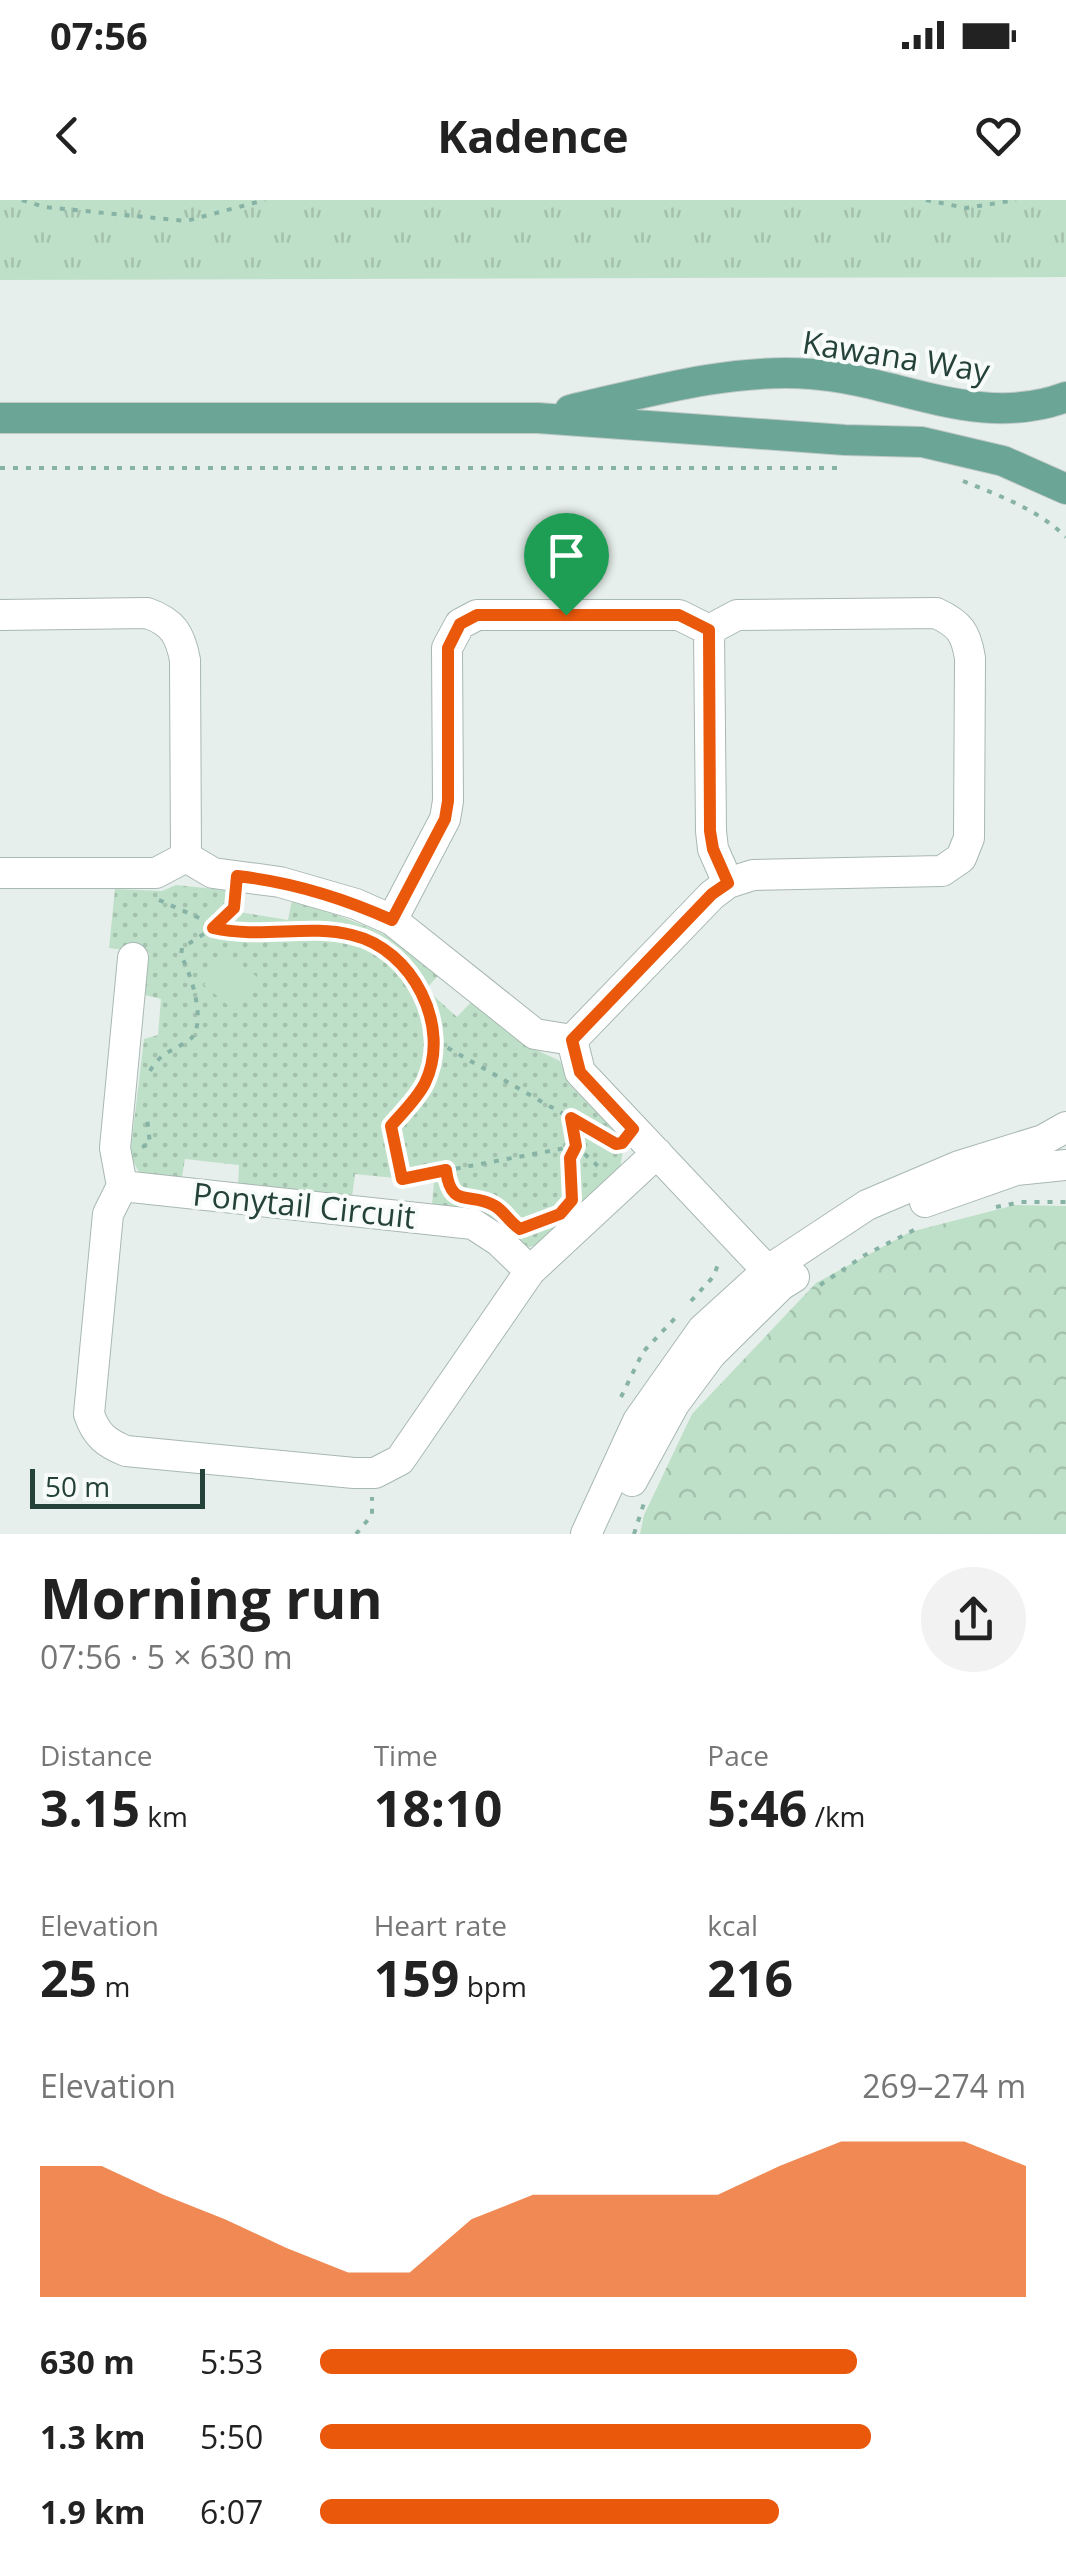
<!DOCTYPE html>
<meta charset="utf-8">
<style>
:root{--surface:#fff;--page:#f2f2f2;--text:#222;--muted:#767676;--accent:#ea580c}
body{margin:0;font-family:"Open Sans",sans-serif;background:var(--page);color:var(--text);height:100vh;display:flex;flex-direction:column;font-size:38px;white-space:nowrap}
*{box-sizing:border-box;margin:0}
p{font-size:32px;color:var(--muted)}
.icon{flex:none;width:55px;height:55px;fill:none;stroke:currentColor;stroke-width:2;stroke-linecap:round;stroke-linejoin:round}
.map{position:relative;height:1334px;overflow:hidden}
.sheet{display:flex;flex-direction:column;background:var(--surface);flex:1}
.sheet>*{flex:none}
.scale{position:absolute;left:30px;bottom:25px;width:175px;box-sizing:border-box;padding-left:10px;border:5px solid #24423a;border-top:0;font-size:28px;line-height:35px;white-space:nowrap;color:#24423a;-webkit-text-stroke:8px #f7fbf9;paint-order:stroke}
.pin{position:absolute;display:grid;place-items:center;width:85px;height:85px;color:#fff;margin:-102px -42px;border-radius:50% 50% 50% 0;rotate:-45deg;box-shadow:0 0 10px #0007}
.pin .icon{rotate:45deg}
.round{display:grid;place-items:center;flex:none;width:105px;height:105px;border-radius:52px;background:var(--page)}
.summary{display:flex;align-items:center;justify-content:space-between;height:170px;padding:0 40px}
h1{font-size:55px;font-weight:700;line-height:75px}
.stats{display:grid;grid-template-columns:repeat(3,1fr);gap:15px;height:170px;padding:10px 40px}
.stats div{display:grid;align-content:center}
.stats b{font-size:50px;font-weight:700}
.stats small{font-size:28px;font-weight:400}
.stats p{font-size:28px}
.chart{height:280px;padding:20px 40px}
.chart p{display:flex;justify-content:space-between}
.chart svg{width:100%;height:180px;margin-top:10px;fill:var(--accent);opacity:.7}
ul{padding:0 40px;list-style:none;font-size:32px}
li{display:grid;grid-template-columns:160px 120px 1fr;align-items:center;height:75px}
li i{height:25px;border-radius:12px;background:var(--accent)}
.status{display:flex;justify-content:space-between;align-items:center;height:70px;padding:0 50px;background:var(--surface);direction:ltr}
.status svg{height:28px;fill:currentColor}
header{display:flex;justify-content:space-between;align-items:center;height:130px;padding:0 40px;background:var(--surface);font-size:45px;font-weight:700}
.map>svg:first-child{display:block}
.grass{fill:url(#grass-tufts)}
.forest{fill:url(#forest-crowns)}
.park{fill:url(#park-dots)}
.garden{fill:#bfe0c8}
.lines{fill:none;stroke-linecap:round;stroke-linejoin:round}
.minor-casing{stroke:#a8b8b2;stroke-width:32}
.major-casing{stroke:#c2cac8;stroke-width:32}
.path{stroke:#86b3a5;stroke-width:4;stroke-dasharray:5 8;stroke-linecap:butt}
.minor{stroke:#fff;stroke-width:30}
.major{stroke:#6aa596;stroke-width:30}
.route-casing{stroke:#fff;stroke-width:20}
.route{stroke:#ea580c;stroke-width:12}
.labels{text-anchor:middle;stroke-width:8;stroke-linejoin:round;paint-order:stroke}
.street-label{font-size:32px;fill:#24423a;stroke:#f7fbf9}
</style>
<div class="status"><b>07:56</b><svg viewBox="0 0 49 12"><path d="M0 12V9h3v3zM5 12V6h3v6zM10 12V3h3v9zM15 12V0h3v12zM26 1h20v11H26zM47 4h2v5h-2z"/></svg></div>
<header><svg class="icon" aria-label="back" viewBox="0 0 24 24"><path d="M15 5l-7 7 7 7"/></svg>Kadence<svg class="icon" aria-label="heart" viewBox="0 0 24 24"><path d="M12 20l-8-8c-3-5 5-10 8-4 3-6 11-1 8 4z"/></svg></header>
<div class="map">
<svg width="1066" height="1334" viewBox="0 0 1066 1334">
<defs>
<pattern id="grass-tufts" width="24" height="20" patternUnits="userSpaceOnUse" patternTransform="scale(2.5)"><rect width="24" height="20" fill="#bfe0c8"/><path d="M3 7l-1-3M5 7V3M7 7l1-3M15 17l-1-3M17 17v-4M19 17l1-3" fill="none" stroke="#a4c1ad"/></pattern>
<pattern id="forest-crowns" width="20" height="18" patternUnits="userSpaceOnUse" patternTransform="scale(2.5)"><rect width="20" height="18" fill="#bfe0c8"/><path d="M2 6a3 3 0 1 1 6 0M12 15a3 3 0 1 1 6 0" fill="none" stroke="#a4c1ad"/></pattern>
<pattern id="park-dots" width="8" height="8" patternUnits="userSpaceOnUse" patternTransform="scale(2.5)"><rect width="8" height="8" fill="#bfe0c8"/><path d="M2 2h.1M6 6h.1" fill="none" stroke="#a4c1ad" stroke-width="1.8" stroke-linecap="round"/></pattern>
</defs>
<rect width="100%" height="100%" fill="#e6efeb"/>
<path class="grass" d="M0 0H1066V77L0 80Z"/>
<path class="forest" d="M1015 1005 1066 1006V1334H640L644 1315 692 1214 816 1083 910 1032Z"/>
<path class="park" d="M176 685 234 691 232 711 288 720 292 700C344 717 399 735 443 770L426 789 457 817 475 798 532 848 560 861 570 885 620 937 623 951 620 968 546 1043 529 1047 432 1005 434 982 355 974 352 997 238 988 239 965 185 959 181 982 139 972 130 956 144 839 158 835 161 799 145 795 149 753 109 748 115 689 162 691Z"/>
<path class="garden" d="M229 755 262 781 236 812 204 785Z"/>
<g class="lines">
<g class="minor-casing">
<path id="minor" d="M0 415 147 413C173 422 180 434 185 460L186 657
M709 430 711 631 713 649 728 683
M0 673H156L186 657 213 673 280 682 356 704 392 720 535 834 572 840 580 872 781 1085
M392 720 445 619 448 601 447 448 460 424 477 415H679L709 430 737 415 936 413C960 424 966 433 970 458L969 638 961 658 942 671 753 675 728 683 712 695 572 840
M133 758 115 948 122 986 108 1014 89 1214C96 1235 106 1243 126 1251L354 1273H375L400 1260 530 1071 657 953
M122 986 473 1024 499 1041 530 1071
M925 1002 1016 970 1066 965
M632 1281 674 1204 711 1154 781 1085 794 1077
M586 1334 638 1221 703 1129 767 1071 867 1005 959 966 1043 940 1066 927"/>
</g>
<g class="major-casing">
<path id="major" d="M570 210C648 192 730 168 811 174 898 180 978 230 1066 197
M0 218H538L845 240 922 242 1003 261 1066 289"/>
</g>
<path class="path" d="M22 0 44 7 186 21 265 0
M926 0 966 8 1016 0
M0 268H840
M963 281C1000 296 1037 309 1066 337
M159 700 208 722C230 746 324 725 361 738
M398 761 427 805 434 840 600 935
M434 840 424 885 391 927 401 979 576 946
M150 871C160 853 172 851 188 841 209 828 191 773 181 756L182 748 213 728 235 703
M571 919 576 946 600 968
M142 947 150 944 147 918
M447 971 448 987 454 994
M572 995 570 958 576 946
M996 1007 1021 1002H1066
M522 1028 546 1019
M820 1085 865 1055 920 1027
M691 1101 714 1076 719 1061
M621 1197 643 1152 678 1115
M356 1334 372 1315V1297
M634 1334 644 1303"/>
<use href="#minor" class="minor"/>
<use href="#major" class="major"/>
</g>
<g class="lines">
<g class="route-casing">
<path id="route" d="M477 415H679L709 430 710 631 713 649 728 683 712 694 572 840 580 872 633 929 622 943 616 944 571 918 576 946 570 958 572 1000 560 1014 520 1029C510 1023 505 1012 495 1006 470 991 451 1010 446 970L402 979 391 926C402 913 417 899 425 883 452 827 413 749 352 735 308 724 261 739 213 728L234 708 237 676C291 682 343 698 392 720L445 619 448 601V448L460 424Z"/>
</g>
<use href="#route" class="route"/>
</g>
<g class="labels">
<g class="street-label">
<text transform="translate(896 157) rotate(9)" y="11">Kawana Way</text>
<text transform="translate(304 1006) rotate(6)" y="11">Ponytail Circuit</text>
</g>
</g>
</svg>
<div class="scale">50 m</div>
<div class="pin" style="left:566px;top:415px;background:#1e9e55"><svg class="icon" aria-label="arrive" viewBox="0 0 24 24"><path d="M6 21V4h12l-3 4 3 4H6"/></svg></div>
</div>
<section class="sheet">
<div class="summary"><div><h1>Morning run</h1><p>07:56 · 5 × 630 m</p></div><a class="round"><svg class="icon" aria-label="share" viewBox="0 0 24 24"><path d="M12 15V3M7 8l5-5 5 5M5 13v7h14v-7"/></svg></a></div>
<div class="stats">
<div><p>Distance</p><b>3.15<small> km</small></b></div>
<div><p>Time</p><b>18:10</b></div>
<div><p>Pace</p><b>5:46<small> /km</small></b></div>
</div>
<div class="stats">
<div><p>Elevation</p><b>25<small> m</small></b></div>
<div><p>Heart rate</p><b>159<small> bpm</small></b></div>
<div><p>kcal</p><b>216</b></div>
</div>
<div class="chart"><p><span>Elevation</span>269–274 m</p>
<svg viewBox="0 0 160 44" preserveAspectRatio="none"><path d="M0 44V12L10 12L20 19L30 25L40 32L50 38L60 38L70 25L80 19L90 19L100 19L110 19L120 12L130 6L140 6L150 6L160 12V44z"/></svg>
</div>
<ul>
<li><b>630 m</b>5:53<i style="width:76%"></i></li>
<li><b>1.3 km</b>5:50<i style="width:78%"></i></li>
<li><b>1.9 km</b>6:07<i style="width:65%"></i></li>
</ul>
</section>
